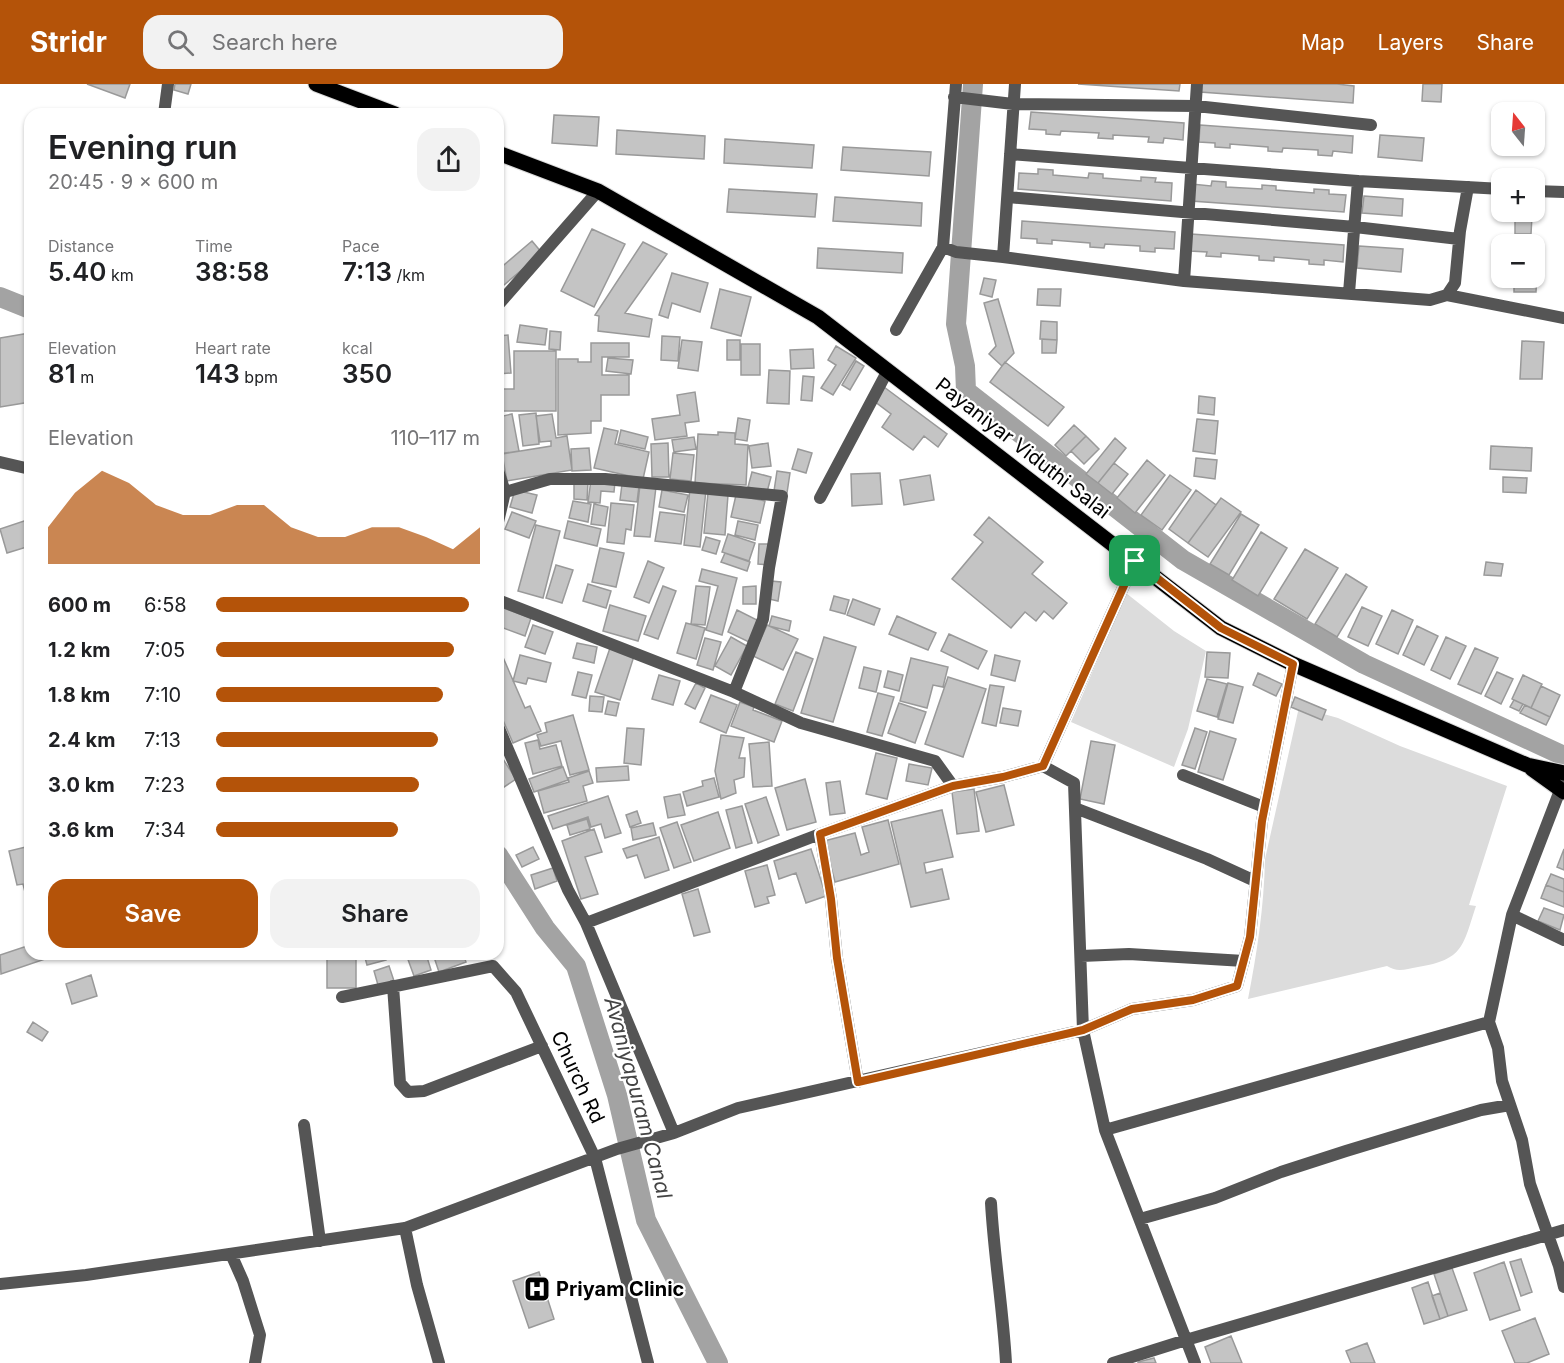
<!DOCTYPE html>
<meta charset="utf-8">
<style>
:root{--surface:#fff;--page:#f2f2f2;--text:#202124;--muted:#757577;--accent:#b45309}
body{margin:0;font-family:Inter,sans-serif;background:var(--page);color:var(--text);height:100vh;display:flex;flex-direction:column;font-size:22px;white-space:nowrap}
*{box-sizing:border-box;margin:0}
p{font-size:20px;color:var(--muted)}
.icon{flex:none;width:33px;height:33px;fill:none;stroke:currentColor;stroke-width:2;stroke-linecap:round;stroke-linejoin:round}
.map{position:relative;flex:1;overflow:hidden}
.side{position:absolute;left:24px;top:24px;width:480px;height:852px;display:flex;flex-direction:column;background:var(--surface);border-radius:18px;box-shadow:0 2px 4px #0004}
.side>*{flex:none}
.needle{width:39px;rotate:343deg}
.tools{position:absolute;left:1491px;top:18px;display:grid;gap:12px}
.tools a{display:grid;place-items:center;width:54px;height:54px;border-radius:12px;background:var(--surface);box-shadow:0 2px 4px #0004;font-size:30px}
.pin{position:absolute;display:grid;place-items:center;width:51px;height:51px;color:#fff;margin:-26px;border-radius:12px;box-shadow:0 3px 9px #0006}
.round{display:grid;place-items:center;flex:none;width:63px;height:63px;border-radius:18px;background:var(--page)}
.head{display:flex;align-items:center;justify-content:space-between;height:102px;padding:0 24px}
h1{font-size:33px;font-weight:600;line-height:45px}
.figures{display:grid;grid-template-columns:repeat(3,1fr);gap:9px;height:102px;padding:6px 24px}
.figures div{display:grid;align-content:center}
.figures b{font-size:26px;font-weight:600}
.figures small{font-size:16px;font-weight:400}
.figures p{font-size:16px}
.chart{height:168px;padding:12px 24px}
.chart p{display:flex;justify-content:space-between}
.chart svg{width:100%;height:108px;margin-top:6px;fill:var(--accent);opacity:.7}
.button{display:flex;gap:12px;margin-top:auto;padding:12px 24px}
.button a{flex:1;height:69px;border-radius:18px;background:var(--accent);color:#fff;font-size:24px;font-weight:600;line-height:69px;text-align:center}
.button a+a{background:var(--page);color:var(--text)}
ul{padding:0 24px;list-style:none;font-size:20px}
li{display:grid;grid-template-columns:96px 72px 1fr;align-items:center;height:45px}
li i{height:15px;border-radius:8px;background:var(--accent)}
header{display:flex;align-items:center;gap:36px;box-sizing:border-box;height:84px;padding:0 30px;background:var(--accent);color:#fff}
header strong{font-size:28px}
nav{display:flex;gap:33px;margin-inline-start:auto;font-size:21px}
.search{width:420px;height:54px;background:var(--page);display:flex;align-items:center;gap:15px;box-sizing:border-box;padding:0 21px;border-radius:18px;color:var(--muted);font-size:22px}
.map>svg:first-child{display:block}
.green{fill:#dcdcdc}
.lines{fill:none;stroke-linecap:round;stroke-linejoin:round}
.canal{stroke:#a3a3a3;stroke-width:20}
.building{fill:#c4c4c4;stroke:#999;stroke-width:1.5}
.primary-casing{stroke:#dbdbdb;stroke-width:17}
.street{stroke:#555;stroke-width:12}
.primary{stroke:#000;stroke-width:15}
.route-casing{stroke:#fff;stroke-width:12}
.route{stroke:#b45309;stroke-width:8}
.labels{text-anchor:middle;stroke-width:4.5;stroke-linejoin:round;paint-order:stroke}
.street-label{font-size:20px;fill:#000;stroke:#fff}
.poi-label{font-size:20px;font-weight:bold;fill:#000;stroke:#fff;text-anchor:start}
.water-label{font-size:21px;font-style:italic;fill:#444;stroke:#fff}
</style>
<header>
<strong>Stridr</strong>
<div class="search"><svg class="icon" aria-label="search" viewBox="0 0 24 24"><circle cx="10" cy="10" r="6"/><path d="M15 15l6 6"/></svg>Search here</div>
<nav><a>Map</a><a>Layers</a><a>Share</a></nav>
</header>
<div class="map">
<svg width="1564" height="1279" viewBox="0 0 1564 1279">
<rect width="100%" height="100%" fill="#fff"/>
<path class="green" d="M1126 509 1174 547 1206 567 1188 645 1174 683 1071 638Z
M1299 623 1338 634 1400 662 1507 702 1469 821 1476 822C1463 861 1464 876 1418 883 1405 885 1398 889 1387 882L1248 915C1257 869 1264 823 1265 775Z"/>
<g class="lines">
<path class="canal" d="M973 0 956 240 965 282 966 307 1183 476 1364 580 1564 672
M0 213 30 225
M498 771 545 844 576 882 617 1011 646 1136 718 1279"/>
</g>
<path class="building" d="M87 0H130L125 14Z
M175 0H191L188 10 174 6Z
M1078 0H1180L1179 7Z
M1200 0H1337L1354 2 1353 19 1200 8Z
M1423 0H1442L1441 18 1422 17Z
M1031 28 1184 39 1183 56 1164 54 1163 59 1148 58 1149 53 1113 51V55L1098 54 1099 49 1061 47 1060 51 1046 50V46L1029 45Z
M554 31 599 33 597 62 552 59Z
M1200 41 1353 52 1352 69 1333 67 1332 72 1318 71V66L1283 64 1282 68 1268 67V63L1230 60V64L1215 63V59L1199 58Z
M617 46 705 52 704 75 616 70Z
M1380 51 1424 54 1422 77 1378 73Z
M725 55 814 61 812 84 724 79Z
M843 63 931 68 929 92 841 86Z
M1038 85 1053 86V91L1088 94 1089 89 1103 90V94L1141 97V93L1156 94 1155 98 1172 99 1171 117 1018 105 1019 89 1038 90Z
M1212 97 1226 98V103L1262 105V101L1276 102V106L1314 109V105L1329 106V110L1346 111 1344 128 1191 117 1192 100 1211 102Z
M729 105 817 110 815 133 727 128Z
M1364 112 1403 115 1402 132 1362 129Z
M835 113 922 119 921 142 833 137Z
M1515 132H1532L1531 150H1515Z
M1022 137 1175 148 1174 165 1155 164V168L1140 167V162L1105 160 1104 164 1090 163V159L1052 156V160L1037 159V155L1021 154Z
M592 145 625 160 594 223 561 207Z
M1191 150 1344 161 1343 178 1324 176V181L1309 180V176L1274 173V177L1259 176V172L1221 169V173L1206 172 1207 168 1190 167Z
M1516 153 1531 154V160H1515Z
M532 157 542 169 498 206V186Z
M643 158 667 170 625 229 652 235 649 253 598 247 599 232 595 231Z
M1359 162 1403 165 1401 188 1357 184Z
M818 164 903 169 902 189 817 184Z
M1534 188H1537L1536 208H1514V194H1534Z
M672 189 708 199 700 228 672 219 668 234 659 231Z
M984 194 996 196 992 213 980 210Z
M720 205 751 213 741 252 711 244Z
M1038 205H1061L1060 222 1037 221Z
M998 215 1014 269 1002 282 989 270 996 262 984 219Z
M1041 237 1057 238V256L1040 255Z
M520 241 547 245 545 261 517 258Z
M550 247 561 248 560 266 549 265Z
M30 249V318L0 323V254Z
M508 251 511 289 498 290V252Z
M662 252 680 253 678 277 661 276Z
M1042 255 1057 256 1056 269H1042Z
M682 256 702 258 698 287 678 284Z
M727 256H740V276H727Z
M1522 257 1544 258 1542 295H1520Z
M591 259H629V273H602V291H629V311H601V337H591V349L558 351V275H578V278H591Z
M741 260H760V291H741Z
M836 262 856 274 833 311 821 304 836 281 828 276Z
M813 265 814 284 791 285 790 266Z
M514 267H556V327H498V305H514Z
M608 274 633 276 631 290 606 287Z
M856 277 864 282 850 306 842 301Z
M1005 278 1064 323 1048 342 990 298Z
M769 286 790 287 789 320 767 319Z
M803 292 814 293 812 317 801 316Z
M884 303 947 350 938 363 924 352 913 366 882 343 891 330 874 317Z
M695 308 699 337 685 339 687 352 655 356 652 335 680 331 677 311Z
M1199 312 1215 314 1214 331 1198 329Z
M536 329 539 360 523 362 519 331Z
M512 330 519 367 499 370 498 333Z
M552 330 556 354 567 352 572 386 507 397 502 370 551 362V357L540 358 536 332Z
M738 334 750 336 747 357 735 355Z
M1197 335 1218 337 1215 370 1193 367Z
M1074 341 1086 352 1066 372 1055 361Z
M604 344 618 347 615 360 649 368 643 395 594 384Z
M621 346 648 353 645 365 618 359Z
M718 348 735 349V360L748 361 746 401 695 399 698 350 718 351Z
M1086 352 1099 365 1084 380 1071 367Z
M694 353 696 365 674 368 672 356Z
M1115 354 1126 364 1098 399 1086 390Z
M668 359 669 393H652L651 360Z
M768 359 771 382 752 384 749 362Z
M1491 362 1532 364 1531 387 1490 385Z
M589 364 591 386 572 387 571 365Z
M798 365 812 369 806 389 792 385Z
M673 369 694 371 691 397 670 395Z
M1196 374 1217 376 1215 395 1194 392Z
M1147 376 1165 391 1135 429 1117 414Z
M1114 379 1128 390 1112 410 1098 399Z
M777 387 790 389 787 409 774 407Z
M752 388 771 393 767 408 748 403Z
M880 389 882 420 852 422 851 390Z
M930 391 934 416 904 421 900 396Z
M1170 391 1191 406 1162 446 1141 431Z
M1503 393 1527 394 1526 409 1503 408Z
M591 396 615 398 614 408 601 407 600 419 588 418Z
M574 398H588L587 416 574 415Z
M622 400 639 402 637 418 620 416Z
M640 401 656 403 650 453 634 452Z
M690 405 706 406 700 463 684 461Z
M515 406 537 411 532 429 510 423Z
M662 406 688 411 684 428 659 423Z
M1196 406 1216 421 1188 459 1169 445Z
M708 409 728 411 725 451 704 449Z
M736 411 765 417 760 439 731 433Z
M1221 414 1241 428 1208 473 1188 459Z
M573 417 591 420 588 438 569 434Z
M611 419 634 421 631 446 626 445 624 460 607 458Z
M594 420 608 423 605 442 591 440Z
M512 428 536 437 529 454 505 445Z
M660 428 685 431 681 460 655 457Z
M1241 430 1259 441 1229 491 1210 480Z
M989 433 1043 478 1032 490 1067 519 1053 535 1044 527 1036 537 1025 528 1011 544 952 495 983 458 974 451Z
M30 435V462L7 469 0 445Z
M568 437 601 445 597 462 564 454Z
M738 437 758 441 755 456 735 451Z
M536 441 560 447 543 514 518 507Z
M1261 448 1287 464 1258 512 1232 496Z
M728 450 755 459 749 477 722 468Z
M706 453 720 457 716 470 702 466Z
M759 460H769L768 481 758 480Z
M600 464 624 469 616 503 592 498Z
M1305 465 1338 484 1307 535 1274 515Z
M725 469 750 478 747 487 721 478Z
M648 477 664 484 649 519 634 513Z
M1486 478 1503 480 1501 492 1484 491Z
M556 481 573 486 562 519 546 514Z
M702 485 737 494 722 551 706 546 718 502 699 497Z
M1346 490 1367 503 1337 553 1315 540Z
M771 497 781 498 778 517 769 515Z
M588 500 611 507 606 524 583 517Z
M663 502 676 507 658 555 644 550Z
M696 502 710 503 705 541 691 540Z
M756 502V520H743V503Z
M834 512 849 516 845 530 830 526Z
M853 515 880 525 874 541 847 531Z
M610 521 646 532 638 557 603 547Z
M498 522 531 534 525 552 498 542Z
M1362 523 1382 532 1368 562 1348 553Z
M737 526 759 537 749 558 728 548Z
M1392 526 1413 536 1398 570 1376 560Z
M772 532 791 537 789 547 769 542Z
M897 532 936 549 928 566 889 550Z
M686 539 705 544 696 575 677 569Z
M533 541 553 548 545 570 525 563Z
M767 541 798 555 783 586 753 572Z
M1417 542 1438 552 1424 581 1403 571Z
M949 550 987 567 978 585 941 567Z
M731 553 747 562 731 591 715 582Z
M824 553 856 563 833 638 801 629Z
M1446 553 1466 562 1450 595 1431 586Z
M705 554 721 558 713 586 697 581Z
M577 559 597 563 594 579 573 574Z
M610 564 634 572 620 616 595 608Z
M1475 564 1498 574 1481 610 1458 600Z
M796 568 813 575 793 627 775 620Z
M1207 568 1230 569 1228 594 1205 593Z
M502 571 525 624 530 622 541 647 513 659 498 625V573Z
M520 571 551 579 546 598 528 594 526 600 513 597Z
M995 571 1020 577 1015 597 991 591Z
M911 574 948 583 943 603 933 601 927 624 900 617Z
M864 583 881 587 876 608 859 604Z
M888 587 903 591 899 607 884 603Z
M578 588 592 591 586 614 572 611Z
M1497 588 1513 595 1501 620 1485 612Z
M1258 589 1282 600 1276 612 1253 601Z
M659 591 680 597 673 621 652 615Z
M1523 591 1542 600 1531 624 1512 615Z
M948 593 986 605 963 673 925 660Z
M1207 595 1227 600 1217 633 1197 627Z
M696 599 705 604 695 625 685 620Z
M1228 599 1243 603 1233 639 1218 635Z
M990 601 1004 603 996 642 982 639Z
M1541 602 1560 611 1550 633 1531 624Z
M878 609 894 613 882 652 867 648Z
M711 611 737 621 726 649 700 638Z
M590 612 604 613 602 628 589 627Z
M1295 613 1326 626 1322 636 1291 623Z
M1514 616 1523 620 1519 627 1510 623Z
M608 617 619 619 616 632 605 630Z
M740 618 754 623 753 626 782 637 774 658 731 642Z
M899 619 926 628 915 659 888 649Z
M1525 621 1550 633 1546 641 1520 629Z
M1003 624 1021 627 1018 642 1000 639Z
M573 631 589 686 570 691 561 657 541 662 537 651 547 648 545 639Z
M627 644 644 645 641 681 624 679Z
M1195 644 1207 648 1195 685 1182 681Z
M1210 647 1236 655 1223 696 1198 688Z
M721 651 744 654 739 674H745L744 693 734 696 736 709 721 715 715 687Z
M538 656 540 665 556 661 562 682 533 690 525 659Z
M1091 657 1115 661 1104 720 1080 715Z
M769 658 772 702 753 703 749 660Z
M876 669 897 674 887 715 866 710Z
M501 672 516 695 498 707V674Z
M909 680 932 684 928 701 906 697Z
M628 682 629 696 597 698 596 684Z
M563 683 568 696 534 708 529 695Z
M589 687 593 699 583 702 587 717 544 729 538 707 569 698 568 694Z
M714 694 719 713 687 722 683 708 703 702 702 697Z
M805 695 816 738 787 746 775 704Z
M840 697 845 729 830 731 826 699Z
M1004 701 1014 741 986 748 976 708Z
M974 705 979 747 957 750 952 708Z
M680 710 685 731 668 734 664 713Z
M608 712 621 749 605 754 601 740 591 743 588 733 553 745 548 732Z
M766 713 779 751 758 759 745 720Z
M742 722 752 759 736 764 726 726Z
M942 726 953 773 924 779 926 789 942 785 949 815 911 823 891 738Z
M637 727 641 739 630 743 626 731Z
M718 728 730 764 694 777 681 741Z
M587 735 590 745 570 751 567 741Z
M888 736 899 780 835 798 824 757 855 749 861 771 869 768 862 743Z
M677 738 691 778 674 784 660 744Z
M653 739 656 751 633 756 631 744Z
M594 745 602 768 585 773 598 810 581 815 562 757Z
M659 753 669 786 645 794 637 771 627 774 623 765Z
M30 762V828L23 800 17 801 9 767Z
M533 763 539 775 522 783 516 771Z
M811 765 826 812 806 819 796 789 779 795 774 777Z
M1564 765V786L1557 783Z
M767 781 775 811 767 813 769 819 755 823 745 787Z
M553 784 557 797 535 805 531 791Z
M1551 790 1564 795V808L1546 801Z
M1546 801 1564 808V823L1541 814Z
M698 805 710 848 694 852 682 810Z
M1544 824 1564 831 1560 846 1538 837Z
M30 861V870H44L45 875 1 890 0 871Z
M327 870H356V904H327Z
M364 870H384L386 876 367 881Z
M406 870H426L431 886 414 892Z
M433 870H463L466 878 439 888Z
M389 882 394 897 378 901 374 887Z
M91 891 97 912 72 920 66 900Z
M33 938 48 948 42 957 27 948Z
M1521 1175 1532 1208 1521 1212 1510 1178Z
M1504 1178 1520 1226 1490 1236 1474 1189Z
M1452 1184 1467 1226 1448 1232 1434 1190Z
M539 1188 554 1235 529 1244 513 1197Z
M1428 1198 1440 1235 1424 1240 1412 1204Z
M1440 1209 1448 1232 1440 1235 1432 1212Z
M1535 1234 1549 1270 1527 1279H1515L1502 1247Z
M1231 1252 1242 1279H1211L1205 1263Z
M1367 1259 1375 1279H1351L1346 1267Z
M1154 1274 1156 1279H1138V1278Z"/>
<g class="lines">
<g class="primary-casing">
<path id="primary" d="M316 0 395 30
M498 69 598 107 818 233 1221 544 1293 580 1527 681 1564 689
M1532 685 1564 708"/>
</g>
<path class="street" d="M954 13 1013 20 1196 22 1371 41
M164 30 168 0
M1010 70 1358 97 1502 105
M1534 107 1564 108
M1008 113 1355 143 1459 155
M943 163 956 0
M1003 173 1184 197 1430 216 1447 211 1455 199 1460 147 1468 103
M1184 197 1197 0
M1349 209 1358 97
M1447 211 1564 234
M498 221 598 107
M896 246 943 163 956 168 1003 173 1015 0
M0 378 30 385
M498 386 505 408 550 395H605L782 412 769 484 763 535 734 608
M820 414 888 286
M498 438 505 408
M1135 477 1043 682 1074 699 1083 946 1105 1046 1195 1279
M498 516 734 608 801 639 935 677 953 702 1003 693 1043 682
M498 642 568 806 586 839 674 1049
M1183 691 1264 723
M1075 724 1207 775 1255 797
M820 750 831 815 837 874 858 998
M1512 831 1564 856
M586 839 820 750 953 702
M1081 872 1129 870 1244 877
M393 902 400 999 408 1008 424 1007 542 962
M342 913 493 882 516 908 595 1074 648 1279
M1489 938 1498 964 1502 997 1522 1056 1530 1100 1559 1182 1564 1203
M304 1041 320 1157
M1105 1046 1489 938 1512 831 1564 696
M991 1119C994 1172 1003 1225 1006 1279
M1140 1135 1215 1114 1281 1088 1346 1067 1481 1026 1510 1021
M405 1144 417 1201 439 1279
M231 1170 243 1197 260 1251 255 1279
M0 1200 86 1191 405 1144 617 1065 674 1049 738 1024 1083 946 1132 925 1193 916 1237 902 1250 853 1262 737 1293 580
M1113 1279 1186 1256 1564 1146"/>
<use href="#primary" class="primary"/>
</g>
<g class="lines">
<g class="route-casing">
<path id="route" d="M1135 477 1221 544 1293 580 1262 737 1250 853 1237 902 1193 916 1132 925 1083 946 858 998 837 874 831 815 820 750 953 702 1003 693 1043 682Z"/>
</g>
<use href="#route" class="route"/>
</g>
<defs>
<g id="hospital-square" transform="scale(1.35)"><rect x="-9" y="-9" width="18" height="18" rx="4" fill="#000" stroke="#fff"/><path d="M-5-5h3v3.5h4V-5h3V5h-3V1.5h-4V5h-3Z" fill="#fff"/></g>
</defs>
<g fill-rule="evenodd">
<use href="#hospital-square" x="537" y="1205"/>
</g>
<g class="labels">
<g class="street-label">
<text transform="translate(1023 364) rotate(38)" y="7">Payaniyar Viduthi Salai</text>
<text transform="translate(578 993) rotate(65)" y="7">Church Rd</text>
</g>
<g class="poi-label">
<text x="556" y="1212">Priyam Clinic</text>
</g>
<g class="water-label">
<text transform="translate(638 1014) rotate(75)" y="7">Avaniyapuram Canal</text>
</g>
</g>
</svg>
<div class="tools">
<a><svg class="needle" viewBox="-14 -14 28 28"><path d="M0-13l5 13h-10z" fill="#e53935"/><path d="M0 13l5-13h-10z" fill="#757577"/></svg></a>
<a>+</a>
<a>−</a>
</div>
<div class="pin" style="left:1135px;top:477px;background:#1e9e55"><svg class="icon" aria-label="arrive" viewBox="0 0 24 24"><path d="M6 21V4h12l-3 4 3 4H6"/></svg></div>
<section class="side">
<div class="head"><div><h1>Evening run</h1><p>20:45 · 9 × 600 m</p></div><a class="round"><svg class="icon" aria-label="share" viewBox="0 0 24 24"><path d="M12 15V3M7 8l5-5 5 5M5 13v7h14v-7"/></svg></a></div>
<div class="figures">
<div><p>Distance</p><b>5.40<small> km</small></b></div>
<div><p>Time</p><b>38:58</b></div>
<div><p>Pace</p><b>7:13<small> /km</small></b></div>
</div>
<div class="figures">
<div><p>Elevation</p><b>81<small> m</small></b></div>
<div><p>Heart rate</p><b>143<small> bpm</small></b></div>
<div><p>kcal</p><b>350</b></div>
</div>
<div class="chart"><p><span>Elevation</span>110–117 m</p>
<svg viewBox="0 0 160 44" preserveAspectRatio="none"><path d="M0 44V29L10 15L20 6L30 11L40 20L50 24L60 24L70 20L80 20L90 29L100 33L110 33L120 29L130 29L140 33L150 38L160 29V44z"/></svg>
</div>
<ul>
<li><b>600 m</b>6:58<i style="width:96%"></i></li>
<li><b>1.2 km</b>7:05<i style="width:90%"></i></li>
<li><b>1.8 km</b>7:10<i style="width:86%"></i></li>
<li><b>2.4 km</b>7:13<i style="width:84%"></i></li>
<li><b>3.0 km</b>7:23<i style="width:77%"></i></li>
<li><b>3.6 km</b>7:34<i style="width:69%"></i></li>
</ul>
<div class="button"><a>Save</a><a>Share</a></div>
</section>
</div>
